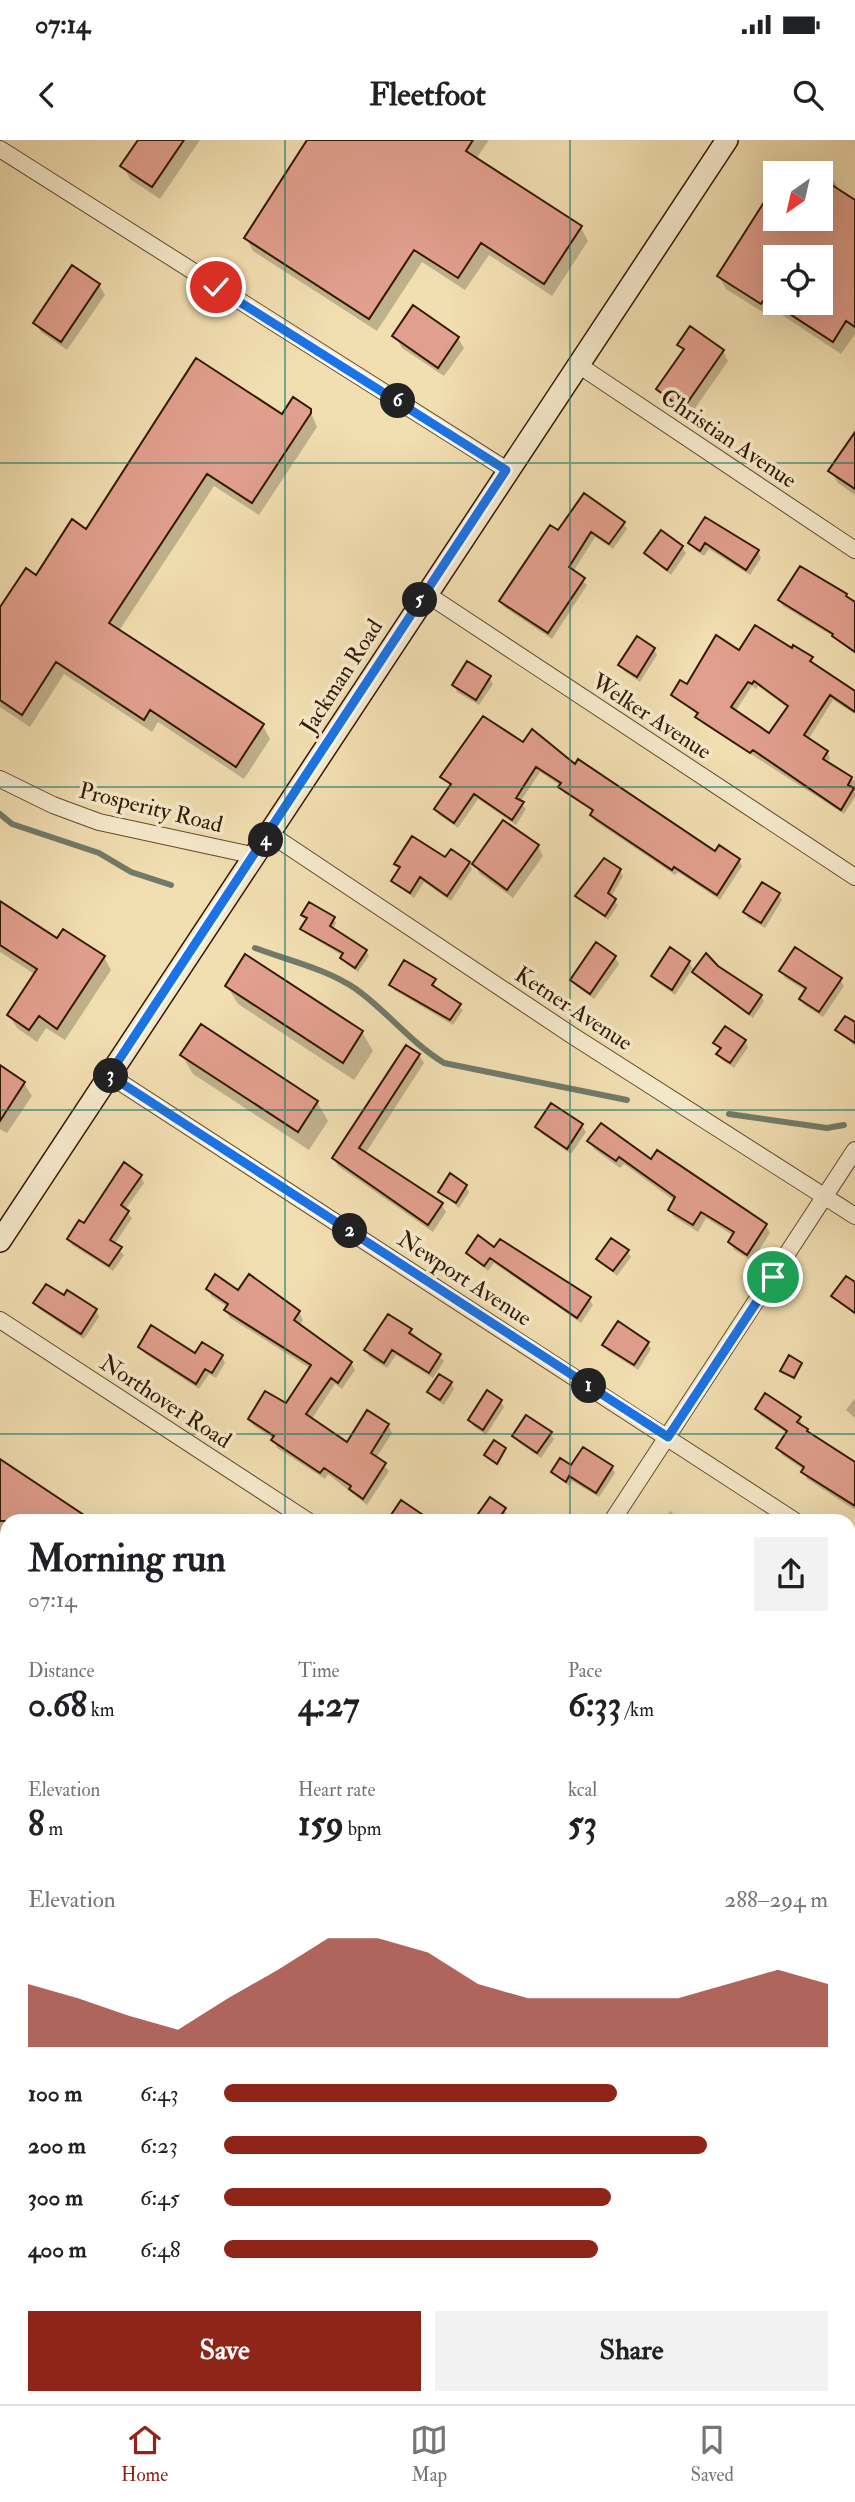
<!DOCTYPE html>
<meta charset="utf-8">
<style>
:root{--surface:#fff;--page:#f2f2f2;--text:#202124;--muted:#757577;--line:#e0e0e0;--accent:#8f2418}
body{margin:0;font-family:"IM FELL Double Pica",serif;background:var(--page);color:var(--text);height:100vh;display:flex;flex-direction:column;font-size:26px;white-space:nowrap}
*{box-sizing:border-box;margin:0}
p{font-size:23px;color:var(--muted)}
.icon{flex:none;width:38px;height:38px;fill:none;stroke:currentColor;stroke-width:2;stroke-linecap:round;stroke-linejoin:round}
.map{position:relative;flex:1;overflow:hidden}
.side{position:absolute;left:0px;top:1374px;width:856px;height:891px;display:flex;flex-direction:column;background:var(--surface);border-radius:21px 21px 0 0;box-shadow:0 7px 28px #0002}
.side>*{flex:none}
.needle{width:46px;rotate:214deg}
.tools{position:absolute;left:763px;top:21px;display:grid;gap:14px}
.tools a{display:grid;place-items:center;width:70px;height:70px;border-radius:0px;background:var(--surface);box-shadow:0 7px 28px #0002;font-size:35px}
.pin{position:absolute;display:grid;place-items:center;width:60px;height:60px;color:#fff;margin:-30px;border:4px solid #fff;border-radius:50%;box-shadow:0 2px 7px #0007}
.km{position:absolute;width:35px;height:35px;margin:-18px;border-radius:50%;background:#222;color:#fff;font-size:19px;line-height:35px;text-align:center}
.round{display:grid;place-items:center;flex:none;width:74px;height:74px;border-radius:0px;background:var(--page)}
.head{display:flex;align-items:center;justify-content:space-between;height:119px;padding:0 28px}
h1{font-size:38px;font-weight:800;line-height:52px}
.metrics{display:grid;grid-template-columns:repeat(3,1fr);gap:10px;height:119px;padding:7px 28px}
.metrics div{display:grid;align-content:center}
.metrics b{font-size:35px;font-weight:800}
.metrics small{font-size:19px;font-weight:400}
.metrics p{font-size:19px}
.chart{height:196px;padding:14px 28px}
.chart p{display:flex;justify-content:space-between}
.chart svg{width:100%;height:126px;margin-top:7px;fill:var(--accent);opacity:.7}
.button{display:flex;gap:14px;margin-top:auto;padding:14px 28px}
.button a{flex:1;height:80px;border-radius:0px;background:var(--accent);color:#fff;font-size:28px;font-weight:800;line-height:80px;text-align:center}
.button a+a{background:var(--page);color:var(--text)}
ul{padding:0 28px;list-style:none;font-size:23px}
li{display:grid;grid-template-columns:112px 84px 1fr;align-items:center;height:52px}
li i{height:18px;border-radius:9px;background:var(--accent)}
.status{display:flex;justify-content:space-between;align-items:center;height:49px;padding:0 35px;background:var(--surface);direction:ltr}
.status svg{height:19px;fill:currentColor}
header{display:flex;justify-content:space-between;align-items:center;height:91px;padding:0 28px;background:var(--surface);font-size:32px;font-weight:800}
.tab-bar{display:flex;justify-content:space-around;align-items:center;height:98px;border-top:2px solid var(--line);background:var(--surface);font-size:19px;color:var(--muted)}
.tab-bar a{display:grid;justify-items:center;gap:4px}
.tab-bar .selected{color:var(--accent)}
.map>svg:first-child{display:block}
.green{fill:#b9c18c;stroke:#766c46;stroke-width:2}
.shadow{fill:#0003;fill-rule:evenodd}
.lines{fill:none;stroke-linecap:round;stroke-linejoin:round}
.stream{stroke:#717a69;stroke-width:6}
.building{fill:#e19f8d;stroke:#331801;stroke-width:2;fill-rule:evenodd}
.minor-casing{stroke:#624a2d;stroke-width:18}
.secondary-casing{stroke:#331801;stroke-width:24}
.minor{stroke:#f6eacc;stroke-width:16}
.secondary{stroke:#f6eacc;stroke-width:21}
.route-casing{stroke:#fff;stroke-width:14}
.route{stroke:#1a73e8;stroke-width:9}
.grid{fill:none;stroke:#0f766e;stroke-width:2;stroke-opacity:0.55}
.labels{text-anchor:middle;stroke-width:7;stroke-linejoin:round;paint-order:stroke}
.street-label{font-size:23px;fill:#331801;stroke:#f6eacc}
</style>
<div class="status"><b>07:14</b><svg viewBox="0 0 49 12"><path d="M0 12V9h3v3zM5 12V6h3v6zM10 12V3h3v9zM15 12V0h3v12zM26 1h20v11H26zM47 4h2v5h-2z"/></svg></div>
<header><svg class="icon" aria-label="back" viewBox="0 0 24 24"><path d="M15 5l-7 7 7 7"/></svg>Fleetfoot<svg class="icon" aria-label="search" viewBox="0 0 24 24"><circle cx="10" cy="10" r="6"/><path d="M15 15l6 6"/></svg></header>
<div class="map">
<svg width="855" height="2264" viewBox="0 0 855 2264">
<rect width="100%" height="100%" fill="#f1deb1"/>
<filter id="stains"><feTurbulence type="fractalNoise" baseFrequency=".00286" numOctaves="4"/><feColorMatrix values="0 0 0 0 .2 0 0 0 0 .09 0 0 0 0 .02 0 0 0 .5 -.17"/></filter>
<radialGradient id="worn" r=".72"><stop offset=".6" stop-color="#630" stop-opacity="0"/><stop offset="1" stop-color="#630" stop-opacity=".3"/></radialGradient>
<path class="green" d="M7 1604V1801L2 1803 0 1607Z"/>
<path class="shadow" d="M140 0H200L160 59 130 39 123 26Z
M309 0H489L476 19 581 88 588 101 552 156 489 115 465 150 422 122 377 191 253 111 246 98Z
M792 22 806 31 811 24 832 38 840 51 855 62V194L841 214 773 169 769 176 726 149 719 136 775 48V79H821V33H785ZM775 117H821V163H775Z
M99 145 105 155 67 210 41 192 35 183Z
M396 198H458L464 208 444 236 402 208Z
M680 205 723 211 728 221 689 277 664 259 658 249 684 212Z
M310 270 317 287 259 375 214 346 119 491 263 586 270 599 244 639 158 582 152 592 64 534 30 587 0 567V470L87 391 282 277Z
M855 312V355L838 343 831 331Z
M706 379 758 411 761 418 750 435 709 409 704 416 694 409 690 403Z
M623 383 627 389 613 409 595 397 573 432 587 445 552 499 504 467 501 461 559 393Z
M682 407 686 413 671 435 646 414Z
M846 455 855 465V514L834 497 783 466 780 460Z
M654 509 657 515 640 542 624 531 620 525Z
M792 510 811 518 814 525 855 550V574L833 560 808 600 827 612 830 618 827 623 855 641V657L844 674 701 582 698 575 673 555 739 512ZM752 546 756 549 758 546 788 568 770 596 735 572Z
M489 537 493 544 479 565 457 552 454 545Z
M523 605 576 626 716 713 739 720 742 726 720 760 678 732 675 735 595 681 592 675 594 672 564 653 561 646 540 632 520 662 526 669 516 685 478 659 458 688 439 675 436 669 451 647 443 637Z
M538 706 543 716 513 758 480 734 474 724Z
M446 720 469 723 472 729 451 761 424 742 414 758 393 741 400 730 396 724Z
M620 731 623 736 611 757 618 765 608 780 577 756Z
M778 754 782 760 765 788 748 778 745 772Z
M0 763 57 800 104 817 111 830 65 900 46 888 37 902 17 888 9 875 36 835 0 812Z
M303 775 333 779 336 783 333 789 366 811 369 816 358 832 345 823 343 816 305 793 302 789 307 780Z
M615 817 619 824 594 859 576 846 572 840Z
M689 822 694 831 717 827 761 856 764 861 753 878 697 837 692 829 675 855 657 842 653 836Z
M781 831 840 840 844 846 823 877 804 865 801 859 806 851 785 838Z
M434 840 435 849 463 870 453 885 394 850 391 845Z
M227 846 362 892 373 911 354 940 238 864Z
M855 884V906L837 890Z
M745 901 748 907 734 928 722 920 718 914 721 910 716 903Z
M407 907 419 915 424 923 365 1014 441 1064 446 1072 433 1092 338 1026 334 1018Z
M182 915 317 962 328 981 309 1010 193 934Z
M0 927 24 943 32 956 7 993 0 989Z
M552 965 582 986 586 992 571 1014 541 993 537 987Z
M589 1001 651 1021 766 1085 770 1093 752 1121 734 1110 730 1102 734 1096 706 1078 698 1092 674 1077 670 1070 675 1061 624 1024 620 1028 594 1009Z
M141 1037 144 1043 125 1070 132 1078 114 1105 124 1115 113 1131 72 1105 69 1099Z
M466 1046 469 1052 459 1068 440 1052Z
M495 1109 589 1159 593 1165 581 1183 494 1123 488 1131 468 1113Z
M627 1111 631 1117 617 1136 598 1119Z
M249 1136 299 1172 303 1180 299 1186 351 1223 355 1230 342 1249 335 1244 311 1280 347 1305 388 1285 392 1293 376 1318 389 1331 367 1365 328 1334 325 1339 277 1308 274 1299 254 1286 250 1279 286 1266 311 1229 230 1178 226 1170 228 1167 212 1157 208 1149 239 1152Z
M855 1145V1175L834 1156Z
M64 1158 96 1171 99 1177 84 1199 39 1169 35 1163Z
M410 1190 444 1221 433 1238 396 1215 387 1228 369 1217 366 1210Z
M648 1203 651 1209 638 1230 608 1211 604 1205Z
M140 1207 222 1217 225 1223 216 1238 209 1234 199 1249 144 1213Z
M801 1224 795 1240 782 1231Z
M451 1243 454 1249 444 1265 433 1258 429 1252Z
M854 1259 855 1260V1278L846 1270Z
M500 1261 504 1267 486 1295 473 1286 470 1280Z
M757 1269 800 1278 802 1287 810 1295 855 1324V1370L807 1339 804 1330 782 1315 778 1308 787 1293 761 1276Z
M550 1293 554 1299 541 1318 518 1302 514 1296Z
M505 1309 498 1325 486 1316Z
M0 1321 7 1381V1403L0 1413Z
M572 1327H612L615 1333 599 1357 572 1341 569 1346 553 1332Z
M504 1370 508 1376 504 1381H475Z
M670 1371 684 1381H664Z
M849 1490 855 1494V1508L849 1518Z
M849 1541 855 1545V1581L849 1572Z
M849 1648 855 1652V1687L849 1683Z
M30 2258 33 2264H16Z"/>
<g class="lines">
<path class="stream" d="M0 674 12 684 99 713 131 732 171 745
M255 808C287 820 327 829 356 849 388 872 410 902 444 923L627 960
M729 974 827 988 844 985"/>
</g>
<path class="building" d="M138 0H184L152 47 120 26Z
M307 0H473L466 11 582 86 544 144 481 103 458 138 414 110 369 179 244 98Z
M821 38 855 60V187L846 181 833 202 765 158 761 164 717 136 775 45V79H821ZM775 117H821V163H775Z
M72 125 100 144 61 202 33 183Z
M413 165 459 197 438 228 392 196Z
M690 186 724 210 683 269 656 249 684 209 677 205Z
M196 218 282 274 293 257 311 269V273L252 363 207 334 109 483 264 584 236 627 150 570 144 580 56 522 22 575 0 560V467L26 428 36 435 72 379 86 389Z
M855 292V349L828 331Z
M584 353 625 382 609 404 591 392 569 427 585 438 548 493 499 461 550 385 558 390Z
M705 377 759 410 746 430 705 403 700 411 688 403Z
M661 390 683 406 667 430 644 413Z
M800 426 847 454 846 456 855 462V512L832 496 833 494 778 460Z
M755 485 792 508 793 505 813 517 810 521 855 551V572L830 555 804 595 828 611 823 619 852 637 848 645 854 648 841 670 753 610 750 613 695 577 698 573 671 555 680 540 687 544 716 495 739 510ZM754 541 788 566 769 593 731 567 748 542 752 544Z
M637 496 655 508 637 537 618 525Z
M467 521 491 536 476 560 452 545Z
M483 576 523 602 532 589 575 624 578 619 715 711 719 705 740 719 717 755 674 727 672 730 590 675 593 670 558 647 561 643 536 627 516 658 524 662 512 680 474 654 454 683 434 669 451 644 440 637Z
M503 680 539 705 507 750 472 724Z
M412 696 445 717 451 709 470 722 447 756 420 737 410 753 391 741 400 727 394 724Z
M604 718 621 729 608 753 616 759 605 776 575 756Z
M762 742 780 753 761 783 743 772Z
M0 761 57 798 63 789 105 816 57 889 39 876 29 890 7 875 37 829 0 805Z
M309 762 335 777 330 786 367 810 355 828 340 818 343 813 300 789 307 778 301 775Z
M596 802 616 816 590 854 570 840Z
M670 807 690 821 672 850 651 836Z
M795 807 842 838 819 872 799 859 806 848 779 831Z
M706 813 718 826 762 855 749 874 692 832Z
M245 814 363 891 343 923 225 846Z
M404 820 436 839 432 845 461 864 450 880 389 845Z
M845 876 855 882V903L835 890Z
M201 884 318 961 298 992 180 915Z
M725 886 746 900 730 923 716 914 721 908 713 903Z
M406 905 420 914 359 1008 443 1063 428 1085 332 1018Z
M0 925 25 942 0 981Z
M551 963 583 984 567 1009 535 987Z
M601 983 651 1019 657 1010 767 1084 747 1115 728 1102 734 1092 701 1072 693 1085 668 1070 675 1057 619 1017 616 1021 587 1001Z
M124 1022 142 1035 121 1065 129 1071 110 1100 122 1107 109 1126 67 1099 79 1080 84 1083Z
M450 1033 467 1045 456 1063 438 1052Z
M478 1095 494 1107 500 1099 591 1157 577 1178 490 1118 484 1126 466 1113Z
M611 1098 629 1110 613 1131 596 1119Z
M215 1134 238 1150 249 1134 300 1171 294 1180 352 1222 338 1243 331 1238 306 1274 347 1302 367 1270 389 1284 371 1313 386 1323 363 1359 349 1349 351 1346 324 1328 320 1333 271 1300 274 1296 248 1279 265 1251 286 1263 311 1225 224 1170 228 1164 206 1149Z
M846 1136 855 1142V1173L831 1156Z
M46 1144 64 1155 67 1150 97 1169 81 1194 33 1163Z
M388 1174 412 1189 409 1193 441 1214 429 1233 392 1210 384 1223 364 1210Z
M618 1181 649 1202 634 1225 602 1205Z
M151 1185 195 1213 202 1202 223 1215 212 1233 205 1229 196 1244 138 1207Z
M789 1215 802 1223 794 1238 780 1231Z
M439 1234 452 1242 440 1260 427 1252Z
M487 1250 502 1260 483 1290 468 1280Z
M765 1253 801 1277 797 1282 808 1289 807 1291 855 1322V1366L801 1332 804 1327 776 1308 787 1291 755 1269Z
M526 1275 552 1292 537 1313 512 1296Z
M494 1300 506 1308 497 1324 484 1315Z
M583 1307 613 1326 596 1353 569 1336 566 1342 551 1332 560 1318 571 1325Z
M0 1319 93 1381H0Z
M490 1357 506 1368 497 1381H473Z
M401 1360 432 1381H387Z"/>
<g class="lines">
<g class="minor-casing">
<path id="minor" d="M0 9 507 330
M577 224 855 410
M425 453 855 737
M0 639 53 665 99 682 256 716
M270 694 573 896 855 1076
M109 935 795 1381
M0 1180 308 1381
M612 1381 855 1010
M849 1417 855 1421
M849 1735 855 1739
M172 2258H187
M371 2258 375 2264"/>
</g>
<g class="secondary-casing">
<path id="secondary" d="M0 1101C243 734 484 366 727 0"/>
</g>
<use href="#minor" class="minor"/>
<use href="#secondary" class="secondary"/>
</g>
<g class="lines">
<g class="route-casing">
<path id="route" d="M216 147 506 330 109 935 668 1297 773 1137"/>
</g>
<use href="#route" class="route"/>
</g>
<path class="grid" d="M285 0V1381M570 0V1381M0 323H855M0 647H855M0 970H855M0 1294H855M0 1617H7M849 1617H855M0 1941H7M849 1941H855M285 2258V2264M570 2258V2264"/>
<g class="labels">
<g class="street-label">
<text transform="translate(729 298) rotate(34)" y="8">Christian Avenue</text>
<text transform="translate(341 536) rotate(-57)" y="8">Jackman Road</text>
<text transform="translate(652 576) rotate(33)" y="8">Welker Avenue</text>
<text transform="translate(151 667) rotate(14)" y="8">Prosperity Road</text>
<text transform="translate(574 868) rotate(33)" y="8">Ketner Avenue</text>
<text transform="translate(465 1138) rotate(33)" y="8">Newport Avenue</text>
<text transform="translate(166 1261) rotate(33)" y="8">Northover Road</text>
</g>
</g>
<rect width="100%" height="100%" filter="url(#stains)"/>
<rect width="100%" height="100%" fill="url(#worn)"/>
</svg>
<div class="tools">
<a><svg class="needle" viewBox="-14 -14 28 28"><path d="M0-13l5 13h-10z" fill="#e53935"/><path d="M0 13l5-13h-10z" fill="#757577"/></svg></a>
<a><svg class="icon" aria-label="locate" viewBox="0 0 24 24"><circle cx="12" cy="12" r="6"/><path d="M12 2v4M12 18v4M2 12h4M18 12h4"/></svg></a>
</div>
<div class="pin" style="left:773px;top:1137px;background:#1e9e55"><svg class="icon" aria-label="arrive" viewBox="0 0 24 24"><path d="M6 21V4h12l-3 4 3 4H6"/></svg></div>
<div class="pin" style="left:216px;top:147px;background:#d93025"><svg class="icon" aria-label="check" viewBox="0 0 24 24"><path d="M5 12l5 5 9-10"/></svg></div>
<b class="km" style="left:589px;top:1246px">1</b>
<b class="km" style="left:350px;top:1091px">2</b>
<b class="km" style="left:111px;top:936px">3</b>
<b class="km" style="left:266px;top:700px">4</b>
<b class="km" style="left:420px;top:460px">5</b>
<b class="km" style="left:398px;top:261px">6</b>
<section class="side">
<div class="head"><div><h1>Morning run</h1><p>07:14</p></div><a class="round"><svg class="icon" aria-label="share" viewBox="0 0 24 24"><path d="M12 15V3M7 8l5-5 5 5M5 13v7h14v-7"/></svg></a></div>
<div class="metrics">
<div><p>Distance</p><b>0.68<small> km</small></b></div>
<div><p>Time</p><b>4:27</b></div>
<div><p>Pace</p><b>6:33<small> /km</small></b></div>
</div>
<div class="metrics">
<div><p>Elevation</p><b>8<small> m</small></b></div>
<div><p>Heart rate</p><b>159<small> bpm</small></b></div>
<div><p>kcal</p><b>53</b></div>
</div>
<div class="chart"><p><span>Elevation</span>288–294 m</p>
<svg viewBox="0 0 160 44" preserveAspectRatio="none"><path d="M0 44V22L10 27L20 33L30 38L40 27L50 17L60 6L70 6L80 11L90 22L100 27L110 27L120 27L130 27L140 22L150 17L160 22V44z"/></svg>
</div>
<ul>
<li><b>100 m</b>6:43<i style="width:65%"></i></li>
<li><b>200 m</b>6:23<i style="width:80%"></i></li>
<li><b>300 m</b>6:45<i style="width:64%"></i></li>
<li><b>400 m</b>6:48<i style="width:62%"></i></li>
</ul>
<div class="button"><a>Save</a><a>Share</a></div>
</section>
</div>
<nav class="tab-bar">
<a class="selected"><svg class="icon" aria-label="home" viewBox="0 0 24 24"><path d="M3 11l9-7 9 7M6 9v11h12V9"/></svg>Home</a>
<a><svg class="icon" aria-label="map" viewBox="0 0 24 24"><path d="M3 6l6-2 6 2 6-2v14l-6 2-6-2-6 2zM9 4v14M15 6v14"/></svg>Map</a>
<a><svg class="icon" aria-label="saved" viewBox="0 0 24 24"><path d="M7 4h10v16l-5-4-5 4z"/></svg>Saved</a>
</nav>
